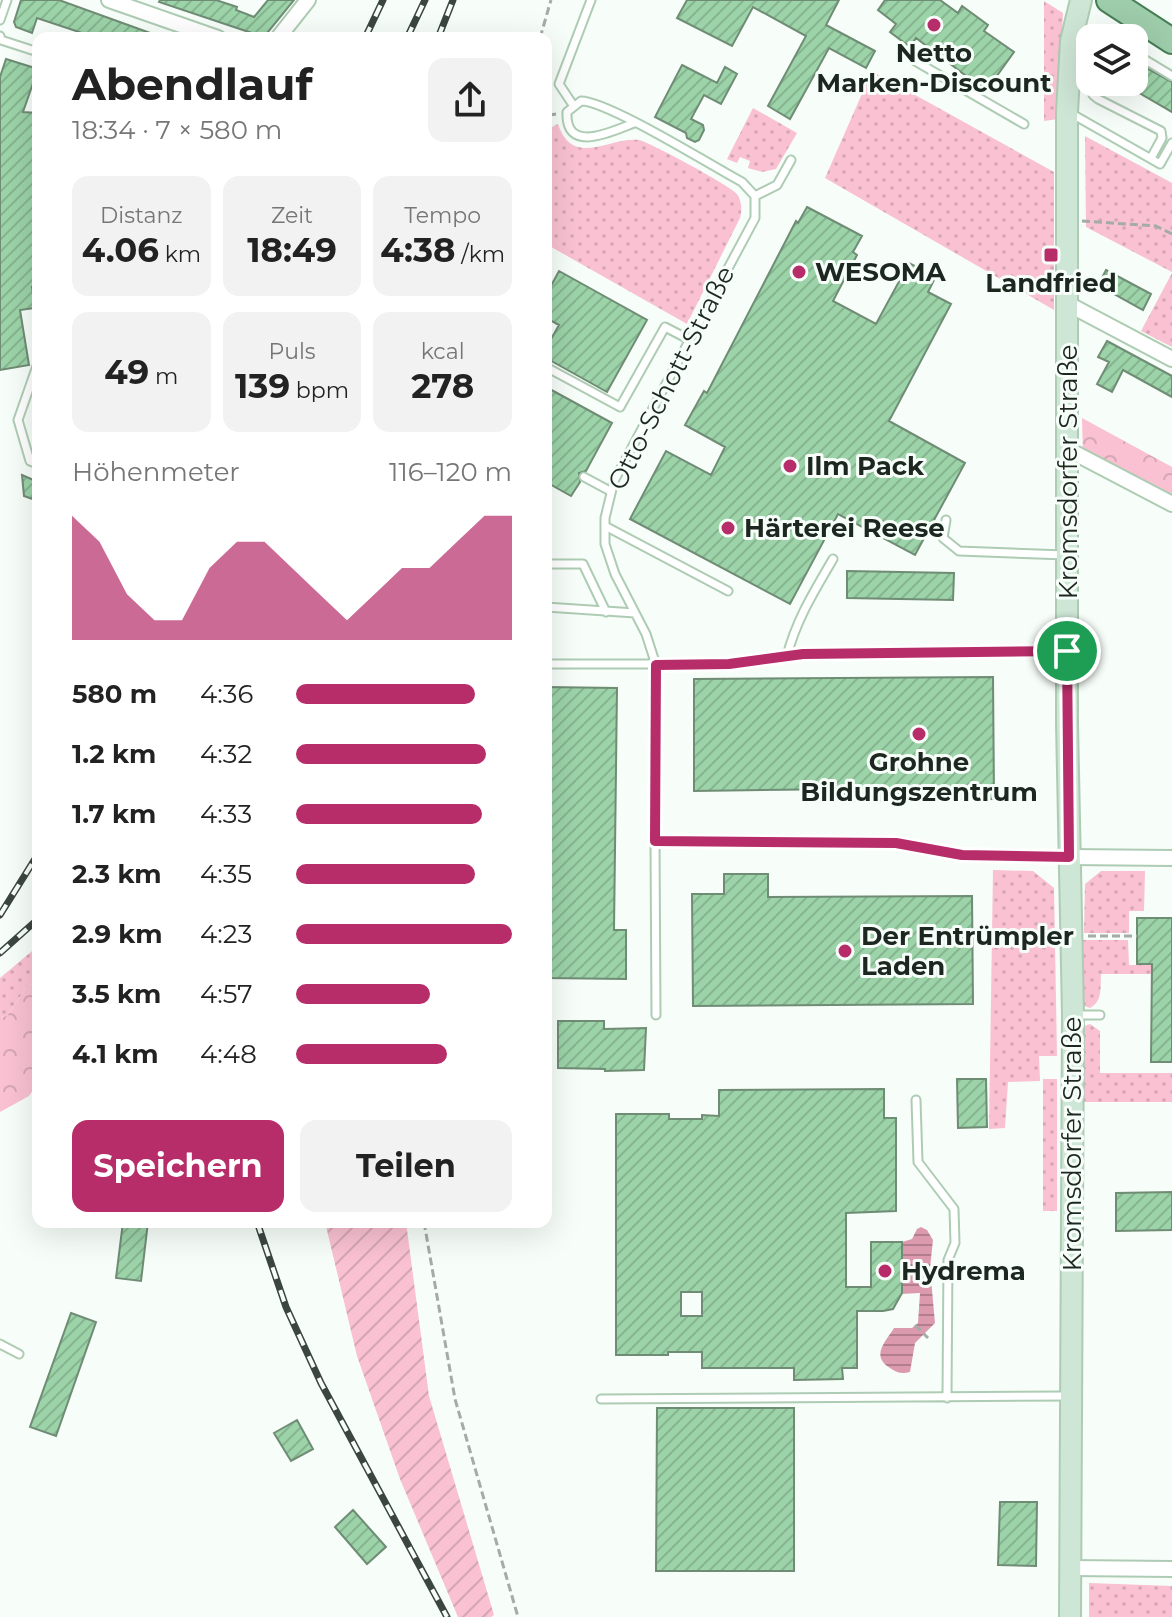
<!DOCTYPE html>
<html lang="de">
<meta charset="utf-8">
<style>
:root{--surface:#fff;--page:#f2f2f2;--text:#222;--muted:#767676;--accent:#b62d69}
body{margin:0;font-family:Montserrat,sans-serif;background:var(--page);color:var(--text);height:100vh;display:flex;flex-direction:column;font-size:30px;white-space:nowrap}
*{box-sizing:border-box;margin:0}
p{font-size:26px;color:var(--muted)}
.icon{flex:none;width:44px;height:44px;fill:none;stroke:currentColor;stroke-width:2;stroke-linecap:round;stroke-linejoin:round}
.map{position:relative;flex:1;overflow:hidden}
.panel{position:absolute;left:32px;top:32px;width:520px;height:1196px;display:flex;flex-direction:column;background:var(--surface);border-radius:16px;box-shadow:0 8px 32px #0002}
.panel>*{flex:none}
.fabs{position:absolute;left:1076px;top:24px;display:grid;gap:16px}
.fabs a{display:grid;place-items:center;width:72px;height:72px;border-radius:16px;background:var(--surface);box-shadow:0 8px 32px #0002;font-size:40px}
.pin{position:absolute;display:grid;place-items:center;width:68px;height:68px;color:#fff;margin:-34px;border:4px solid #fff;border-radius:50%;box-shadow:0 2px 8px #0007}
.round{display:grid;place-items:center;flex:none;width:84px;height:84px;border-radius:16px;background:var(--page)}
.summary{display:flex;align-items:center;justify-content:space-between;height:136px;padding:0 40px}
h1{font-size:44px;font-weight:700;line-height:60px}
.figures{display:grid;grid-template-columns:repeat(3,1fr);gap:12px;height:136px;padding:8px 40px}
.figures div{display:grid;align-content:center;border-radius:16px;background:var(--page);text-align:center}
.figures b{font-size:34px;font-weight:700}
.figures small{font-size:22px;font-weight:400}
.figures p{font-size:22px}
.chart{height:224px;padding:16px 40px}
.chart p{display:flex;justify-content:space-between}
.chart svg{width:100%;height:144px;margin-top:8px;fill:var(--accent);opacity:.7}
.action{display:flex;gap:16px;margin-top:auto;padding:16px 40px}
.action a{flex:1;height:92px;border-radius:16px;background:var(--accent);color:#fff;font-size:32px;font-weight:700;line-height:92px;text-align:center}
.action a+a{background:var(--page);color:var(--text)}
ul{padding:0 40px;list-style:none;font-size:26px}
li{display:grid;grid-template-columns:128px 96px 1fr;align-items:center;height:60px}
li i{height:20px;border-radius:10px;background:var(--accent)}
.map>svg:first-child{display:block}
.grass{fill:url(#grass-dots)}
.forest{fill:url(#forest-crowns)}
.garden{fill:url(#garden-furrows)}
.water{fill:url(#water-rules)}
.building{fill:url(#building-hatch);stroke:#6f8c75;stroke-width:2;fill-rule:evenodd}
.lines{fill:none;stroke-linecap:round;stroke-linejoin:round}
.lane-casing{stroke:#aeccb4;stroke-width:11}
.street-casing{stroke:#aeccb4;stroke-width:18}
.secondary-casing{stroke:#aeccb4;stroke-width:24}
.primary-casing{stroke:#467e56;stroke-width:28}
.path{stroke:#a4aca6;stroke-width:3;stroke-dasharray:8 4;stroke-linecap:butt}
.lane{stroke:#fff;stroke-width:7}
.street{stroke:#fff;stroke-width:14}
.secondary{stroke:#cee6d5;stroke-width:20}
.primary{stroke:#9ecdab;stroke-width:24}
.rail-casing{stroke:#3b463e;stroke-width:7}
.rail{stroke:#f7fdf8;stroke-width:4;stroke-dasharray:12;stroke-linecap:butt}
.route-casing{stroke:#fff;stroke-width:16}
.route{stroke:#b62d69;stroke-width:10}
.poi-dot{fill:#b62d69;stroke:#f7fdf8;stroke-width:3}
.labels{text-anchor:middle;stroke-width:6;stroke-linejoin:round;paint-order:stroke}
.poi-label{font-size:26px;font-weight:bold;fill:#1c281f;stroke:#f7fdf8;text-anchor:start}
.street-label{font-size:26px;fill:#1c281f;stroke:#f7fdf8}
</style>
<div class="map">
<svg width="1172" height="1617" viewBox="0 0 1172 1617">
<defs>
<pattern id="grass-dots" width="8" height="8" patternUnits="userSpaceOnUse" patternTransform="scale(2)"><rect width="8" height="8" fill="#f9c1d2"/><path d="M2 2h.1M6 6h.1" fill="none" stroke="#d5a6b4" stroke-width="1.8" stroke-linecap="round"/></pattern>
<pattern id="forest-crowns" width="20" height="18" patternUnits="userSpaceOnUse" patternTransform="scale(2)"><rect width="20" height="18" fill="#f9c1d2"/><path d="M2 6a3 3 0 1 1 6 0M12 15a3 3 0 1 1 6 0" fill="none" stroke="#d5a6b4"/></pattern>
<pattern id="garden-furrows" width="10" height="10" patternUnits="userSpaceOnUse" patternTransform="scale(2)"><rect width="10" height="10" fill="#f9c1d2"/><path d="M-1 1l2-2M0 10L10 0M9 11l2-2" fill="none" stroke="#d5a6b4"/></pattern>
<pattern id="water-rules" width="6" height="5" patternUnits="userSpaceOnUse" patternTransform="scale(2)"><rect width="6" height="5" fill="#dc9aaf"/><path d="M0 2.5h6" fill="none" stroke="#b27e8e"/></pattern>
<pattern id="building-hatch" width="6" height="6" patternUnits="userSpaceOnUse" patternTransform="scale(2)"><rect width="6" height="6" fill="#9cd3a8"/><path d="M-1 1l2-2M0 6l6-6M5 7l2-2" fill="none" stroke="#86b590"/></pattern>
</defs>
<rect width="100%" height="100%" fill="#f7fdf8"/>
<path class="grass" d="M1044 1 1063 13 1058 119 1044 121Z
M872 71 1054 172V310L825 178Z
M753 108 797 133 776 169 762 172 748 168 750 161 740 157 737 163 727 159Z
M558 124C573 169 610 136 639 140 649 142 731 186 737 194 742 202 742 209 740 218L687 324 546 244V151L552 127Z
M1085 136 1172 183V272L1086 227Z
M1172 273V347L1141 331Z
M993 870 1033 871 1054 888 1057 1056H1039L1040 1081 1008 1082 1005 1128 989 1129Z
M1101 871H1145L1144 911H1129V933H1084L1085 884Z
M1081 940H1128L1129 965H1154V974H1101C1100 988 1103 1001 1090 1008L1082 1005Z
M38 946V978L26 988 7 1016 0 1017V978Z
M1090 1024 1100 1031V1073H1172V1102H1082V1027Z
M1043 1079H1057V1211H1043Z
M1089 1583 1172 1586V1617H1089Z"/>
<path class="forest" d="M1082 418 1172 467V504L1083 458Z
M38 978V1083L29 1096 0 1112V1017L7 1016 26 988Z"/>
<path class="garden" d="M325 1222H406L429 1396 494 1615 491 1617H458L400 1479 357 1356Z"/>
<path class="water" d="M921 1227 927 1230 933 1240 930 1268 935 1323 915 1343 910 1372C902 1374 897 1373 890 1368 870 1356 886 1341 894 1328H912L918 1323 920 1293 901 1294 902 1242 912 1239 917 1229Z"/>
<path class="building" d="M21 0H59L164 38H97L37 18 32 33 16 27 14 22Z
M160 0H216L237 7 236 10 254 17 268 0H294L268 32 261 36 159 2Z
M687 0H839L826 25 875 51 866 68 829 48 790 119 768 106 806 36 753 7 732 46 677 18Z
M885 0H940L958 13 962 6 988 25 984 31 1014 52 986 91 916 38 910 47 890 32 896 24 878 10Z
M6 59 38 69 23 112 38 113V287H32L35 308 20 310 29 365 0 370V77Z
M1134 61 1172 82V112L1134 90Z
M682 65 717 83 725 67 737 74 721 104 704 95 691 119 703 125 704 130 699 140 695 142 687 138 686 133 655 117Z
M807 207 862 236 853 252 857 255 833 301 876 324 909 263 923 270 934 280 928 292 951 304 889 421 965 463 915 555 838 514 790 604 630 519 666 451 711 475 725 447 685 425 704 391 707 393 796 221 798 223Z
M1106 270 1151 294 1143 310 1098 285Z
M559 271 647 320 607 392 546 358V348L559 325 546 318V295Z
M1107 341 1172 376V397L1123 370 1112 392 1097 384 1109 362 1098 357Z
M546 387 612 423 586 471 579 473 580 482 571 496 546 482Z
M22 475 38 482V501L24 496Z
M847 571 954 573 953 600 847 598Z
M993 677 994 799 845 801V789L694 791V679Z
M546 687 617 688 614 930H626V979L546 978Z
M724 874H768V897L972 896 973 1004 693 1006 692 894H724Z
M1137 918H1172V1062H1151L1152 964H1137Z
M558 1021H604V1029L646 1028 644 1070 605 1071V1069L558 1068Z
M957 1079H986L987 1127 958 1128Z
M884 1089V1118H896V1211L846 1213V1287H871V1242H902V1293L893 1309 883 1311H857V1368H842L843 1379 794 1380V1368H702V1352H668V1355H616V1114H669V1119H702V1115L719 1116V1090ZM681 1292H702V1316H681Z
M1172 1192V1230L1116 1231V1193Z
M123 1222H148L141 1281 116 1278Z
M71 1313 96 1322 56 1436 30 1427Z
M657 1408H794V1571H656Z
M297 1420 313 1449 291 1461 274 1433Z
M1000 1502H1037L1036 1566 998 1565Z
M353 1510 386 1547 367 1564 335 1527Z"/>
<g class="lines">
<g class="lane-casing">
<path id="lane" d="M0 20 7 0
M0 36 1 40 38 52
M1134 53 1172 76
M915 61 1024 124
M1096 82 1093 95 1098 99 1161 131 1162 138 1151 158
M573 105 559 84 591 0
M1072 114 1160 164 1172 143
M634 123C613 131 565 155 567 112L581 101C608 101 712 166 742 182L755 196V218L614 481 605 518V544L615 574 646 634 656 665 655 841 896 843 962 855 1067 857
M755 196 777 185 791 160
M38 363 18 420 30 461 38 464
M546 367 620 407 665 327 690 340
M584 477 610 491
M946 520 943 538 959 551 1066 555
M605 526 728 591
M546 564H583L606 612
M546 607 635 613
M787 656C796 620 815 590 833 559
M546 664H729L803 654 1065 651
M655 841 656 1015
M1074 1015H1100
M916 1100 918 1162 954 1209 955 1243 948 1260 947 1398
M0 1344 19 1354
M601 1399 1069 1396"/>
</g>
<g class="street-casing">
<path id="street" d="M109 0 218 38
M278 38 308 0
M1068 304 1172 359
M1067 449 1172 504
M1069 857 1172 858
M1071 1568 1172 1569"/>
</g>
<g class="secondary-casing">
<path id="secondary" d="M1070 1617 1073 1015 1067 723V112L1071 41 1081 0"/>
</g>
<g class="primary-casing">
<path id="primary" d="M1109 0 1172 41"/>
</g>
<path class="path" d="M540 38 551 0
M546 128 550 115 556 114
M1082 221 1156 226 1172 234
M1088 936H1137
M424 1222 455 1399 518 1617
M915 1325 928 1338"/>
<use href="#lane" class="lane"/>
<use href="#street" class="street"/>
<use href="#secondary" class="secondary"/>
<use href="#primary" class="primary"/>
<g class="rail-casing">
<path id="rail" d="M365 38 383 0
M407 38 425 0
M438 38 453 0
M0 915 38 854
M0 953 38 919
M257 1222 286 1307 321 1383 447 1617"/>
</g>
<use href="#rail" class="rail"/>
</g>
<g class="lines">
<g class="route-casing">
<path id="route" d="M1067 651 1069 857 962 855 896 843 655 841 656 665 729 664 803 654Z"/>
</g>
<use href="#route" class="route"/>
</g>
<g class="poi-dot">
<circle cx="934" cy="25" r="8"/>
<rect x="1043" y="247" width="16" height="16" rx="4"/>
<circle cx="799" cy="272" r="8"/>
<circle cx="790" cy="466" r="8"/>
<circle cx="728" cy="528" r="8"/>
<circle cx="919" cy="734" r="8"/>
<circle cx="845" cy="951" r="8"/>
<circle cx="885" cy="1271" r="8"/>
</g>
<g class="labels">
<g class="poi-label">
<text x="934" y="62" text-anchor="middle">Netto<tspan x="934" dy="30">Marken-Discount</tspan></text>
<text x="815" y="281">WESOMA</text>
<text x="1051" y="292" text-anchor="middle">Landfried</text>
<text x="806" y="475">Ilm Pack</text>
<text x="744" y="537">Härterei Reese</text>
<text x="919" y="771" text-anchor="middle">Grohne<tspan x="919" dy="30">Bildungszentrum</tspan></text>
<text x="861" y="945">Der Entrümpler<tspan x="861" dy="30">Laden</tspan></text>
<text x="901" y="1280">Hydrema</text>
</g>
<g class="street-label">
<text transform="translate(671 378) rotate(-63)" y="9">Otto-Schott-Straße</text>
<text transform="translate(1068 472) rotate(-90)" y="9">Kromsdorfer Straße</text>
<text transform="translate(1072 1144) rotate(-90)" y="9">Kromsdorfer Straße</text>
</g>
</g>
</svg>
<div class="fabs">
<a><svg class="icon" aria-label="layers" viewBox="0 0 24 24"><path d="M12 4l9 5-9 5-9-5zM3 14l9 5 9-5"/></svg></a>
</div>
<div class="pin" style="left:1067px;top:651px;background:#1e9e55"><svg class="icon" aria-label="arrive" viewBox="0 0 24 24"><path d="M6 21V4h12l-3 4 3 4H6"/></svg></div>
<section class="panel">
<div class="summary"><div><h1>Abendlauf</h1><p>18:34 · 7 × 580 m</p></div><a class="round"><svg class="icon" aria-label="share" viewBox="0 0 24 24"><path d="M12 15V3M7 8l5-5 5 5M5 13v7h14v-7"/></svg></a></div>
<div class="figures">
<div><p>Distanz</p><b>4.06<small> km</small></b></div>
<div><p>Zeit</p><b>18:49</b></div>
<div><p>Tempo</p><b>4:38<small> /km</small></b></div>
</div>
<div class="figures">
<div><b>49<small> m</small></b></div>
<div><p>Puls</p><b>139<small> bpm</small></b></div>
<div><p>kcal</p><b>278</b></div>
</div>
<div class="chart"><p><span>Höhenmeter</span>116–120 m</p>
<svg viewBox="0 0 160 44" preserveAspectRatio="none"><path d="M0 44V6L10 14L20 30L30 38L40 38L50 22L60 14L70 14L80 22L90 30L100 38L110 30L120 22L130 22L140 14L150 6L160 6V44z"/></svg>
</div>
<ul>
<li><b>580 m</b>4:36<i style="width:83%"></i></li>
<li><b>1.2 km</b>4:32<i style="width:88%"></i></li>
<li><b>1.7 km</b>4:33<i style="width:86%"></i></li>
<li><b>2.3 km</b>4:35<i style="width:83%"></i></li>
<li><b>2.9 km</b>4:23<i style="width:100%"></i></li>
<li><b>3.5 km</b>4:57<i style="width:62%"></i></li>
<li><b>4.1 km</b>4:48<i style="width:70%"></i></li>
</ul>
<div class="action"><a>Speichern</a><a>Teilen</a></div>
</section>
</div>
